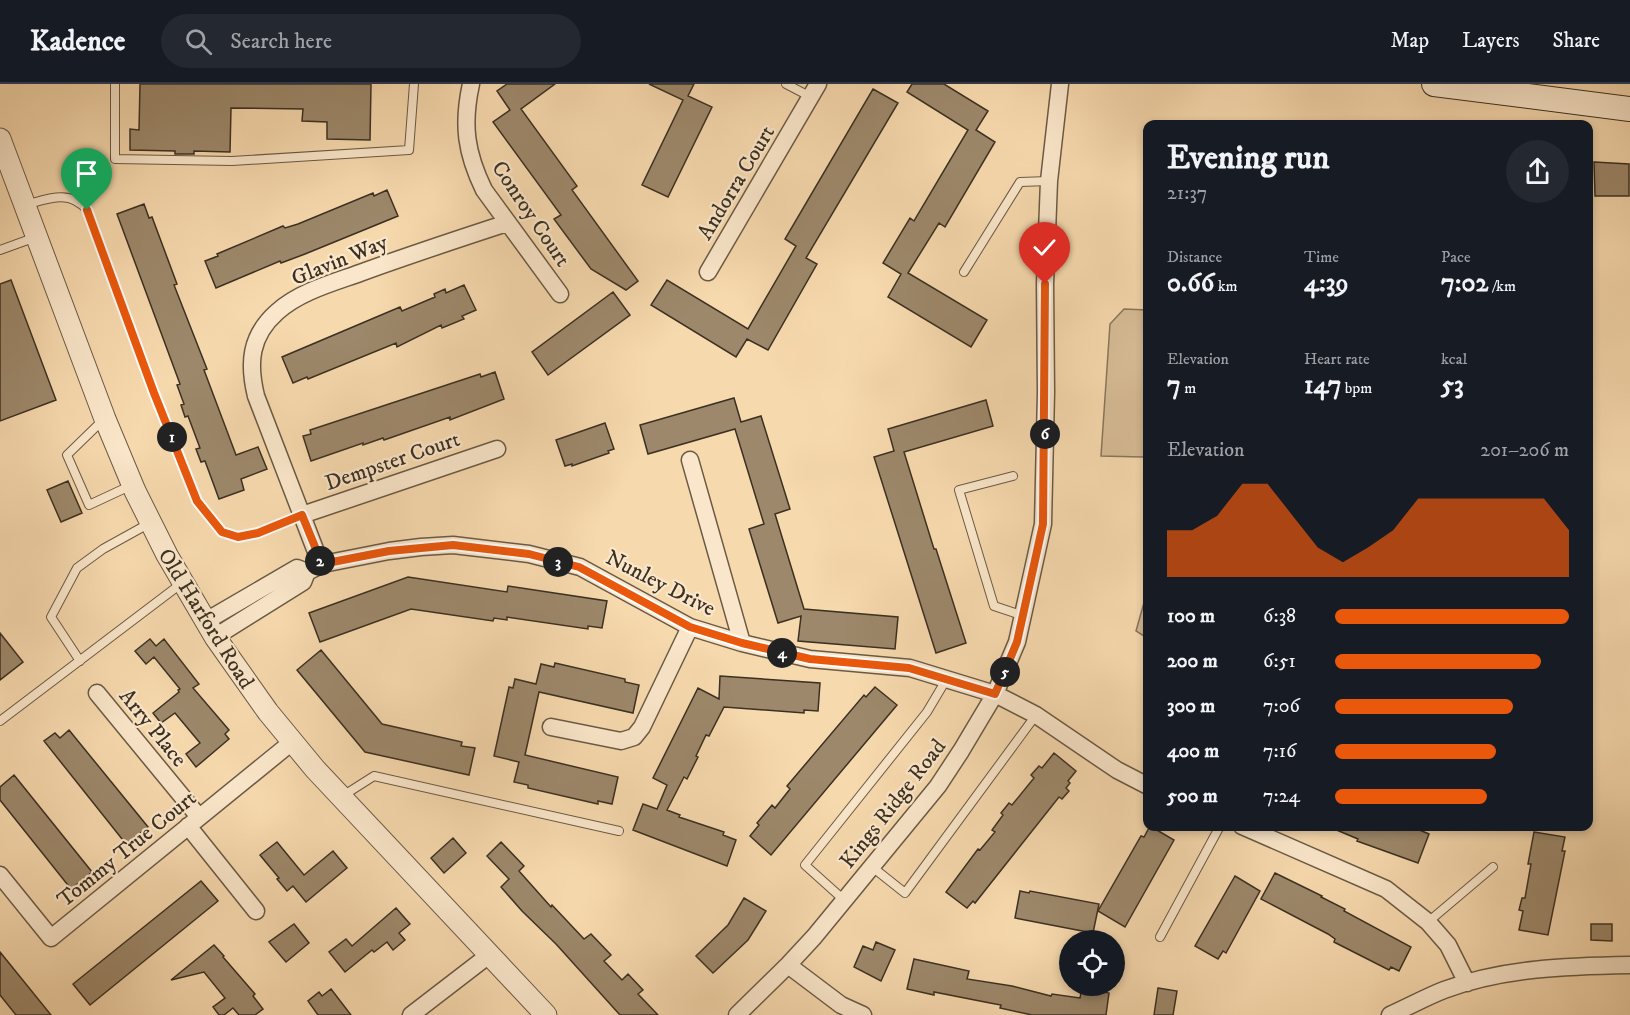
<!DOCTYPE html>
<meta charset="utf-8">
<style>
:root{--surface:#171b24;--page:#242831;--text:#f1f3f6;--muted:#9ea1a6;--line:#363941;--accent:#ea580c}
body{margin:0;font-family:"IM FELL DW Pica",serif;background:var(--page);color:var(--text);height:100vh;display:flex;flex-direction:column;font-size:22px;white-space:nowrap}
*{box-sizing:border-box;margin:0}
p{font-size:20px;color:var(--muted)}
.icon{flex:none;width:33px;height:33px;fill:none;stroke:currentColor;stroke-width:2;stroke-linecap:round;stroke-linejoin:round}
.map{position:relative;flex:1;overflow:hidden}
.side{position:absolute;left:1143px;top:36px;width:450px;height:711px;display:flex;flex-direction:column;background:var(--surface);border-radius:12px;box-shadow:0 3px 9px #0003}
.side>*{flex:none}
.fabs{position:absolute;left:1059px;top:846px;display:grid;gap:12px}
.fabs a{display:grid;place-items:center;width:66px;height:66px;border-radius:50%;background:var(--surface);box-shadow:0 3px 9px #0003;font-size:30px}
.pin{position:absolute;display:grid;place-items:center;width:51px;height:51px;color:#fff;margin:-62px -26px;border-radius:50% 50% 50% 0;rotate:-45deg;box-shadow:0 0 6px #0007}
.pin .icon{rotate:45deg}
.km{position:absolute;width:30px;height:30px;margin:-15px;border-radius:50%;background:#222;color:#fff;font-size:16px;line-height:30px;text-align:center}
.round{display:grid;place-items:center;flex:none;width:63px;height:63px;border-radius:32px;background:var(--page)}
.summary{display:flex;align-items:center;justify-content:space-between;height:102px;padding:0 24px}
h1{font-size:33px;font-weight:700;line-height:45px}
.figures{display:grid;grid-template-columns:repeat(3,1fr);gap:9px;height:102px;padding:6px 24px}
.figures div{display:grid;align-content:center}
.figures b{font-size:26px;font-weight:700}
.figures small{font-size:16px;font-weight:400}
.figures p{font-size:16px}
.chart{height:168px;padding:12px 24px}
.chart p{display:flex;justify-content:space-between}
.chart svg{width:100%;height:108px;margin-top:6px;fill:var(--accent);opacity:.7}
ul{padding:0 24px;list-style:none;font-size:20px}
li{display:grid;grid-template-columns:96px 72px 1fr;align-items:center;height:45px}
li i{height:15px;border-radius:8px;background:var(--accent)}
header{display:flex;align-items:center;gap:36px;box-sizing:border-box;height:84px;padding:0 30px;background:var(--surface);border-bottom:2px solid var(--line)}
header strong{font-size:28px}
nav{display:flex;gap:33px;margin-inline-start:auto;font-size:21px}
.search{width:420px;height:54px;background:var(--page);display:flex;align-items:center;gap:15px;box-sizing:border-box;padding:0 21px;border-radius:33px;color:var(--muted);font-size:22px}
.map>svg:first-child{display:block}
.green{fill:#d7bc96;stroke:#89765c;stroke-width:1.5}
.building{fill:#9d886b;stroke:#3b3022;stroke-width:1.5}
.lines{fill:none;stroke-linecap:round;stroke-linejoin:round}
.service-casing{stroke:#6a5a45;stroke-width:10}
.minor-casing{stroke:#6a5a45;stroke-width:19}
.tertiary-casing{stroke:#6a5a45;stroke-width:23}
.secondary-casing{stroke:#3b3022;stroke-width:26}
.service{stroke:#fae6ca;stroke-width:8}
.minor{stroke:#fae6ca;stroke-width:16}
.tertiary{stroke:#fae6ca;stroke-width:21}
.secondary{stroke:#fae6ca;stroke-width:24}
.route-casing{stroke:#fff;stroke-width:12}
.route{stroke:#ea580c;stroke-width:8}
.labels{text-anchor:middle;stroke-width:4.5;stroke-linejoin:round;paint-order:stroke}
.street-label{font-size:22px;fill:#3b3022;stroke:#fae6ca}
</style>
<header>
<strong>Kadence</strong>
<div class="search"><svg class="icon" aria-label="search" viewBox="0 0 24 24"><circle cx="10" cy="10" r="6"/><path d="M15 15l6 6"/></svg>Search here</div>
<nav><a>Map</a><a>Layers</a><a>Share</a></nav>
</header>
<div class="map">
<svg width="1630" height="931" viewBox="0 0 1630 931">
<rect width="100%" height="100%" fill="#f7d9ae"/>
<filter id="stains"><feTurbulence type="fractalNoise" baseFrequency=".00333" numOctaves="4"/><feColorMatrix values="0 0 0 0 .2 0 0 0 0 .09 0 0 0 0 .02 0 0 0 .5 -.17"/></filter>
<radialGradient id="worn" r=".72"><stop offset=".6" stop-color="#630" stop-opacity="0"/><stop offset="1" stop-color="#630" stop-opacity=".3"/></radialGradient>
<path class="green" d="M1124 225 1147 226 1148 371 1142 373 1101 372 1110 240Z
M1147 508 1148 554H1147L1136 547Z"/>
<path class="building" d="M140 0H371L370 56 327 55V38L302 37 303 25 231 24 230 68 194 67V70H175V67L130 66V45L139 46Z
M507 0H555L521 25 577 102 572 106 638 197 626 206 591 185 554 135 561 131 493 38 510 26 497 7Z
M649 0H694L688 12 712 23 668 113 642 101 683 16Z
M912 0H944L988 27 976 46 995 58 945 143 939 139 908 189 987 236 971 263 888 213 901 190 883 179 910 134 914 137 968 46 907 8Z
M873 5 898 19 806 174 817 180 768 266 747 255 736 273 651 221 667 196 748 245 796 162 785 155Z
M1594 78 1629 80V112H1595Z
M387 106 398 132 305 170 281 179 280 177 216 204 205 177 218 172 217 170 283 142 285 144 298 140 373 109 374 112Z
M144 120 149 134 152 133 177 200 174 201 207 285 204 286 236 371 258 363 267 385 241 395 244 406 219 415 205 377 201 378 196 365 200 364 188 332 185 333 181 321 184 320 177 301 180 300 117 130Z
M11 196 56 316 0 337V200Z
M464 201 476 226 462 232 464 235 442 244 441 241 397 263 396 259 308 295 307 293 293 299 282 273 400 223 402 227 435 213 434 210 445 205 446 209Z
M613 208 630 231 548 291 532 268Z
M495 288 504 315 450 336V333L384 356 383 354 363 361V359L311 377 303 352 311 350 310 346 480 290 481 293Z
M734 314 741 338 761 332 790 425 775 430 804 525 898 533 895 565 798 557 801 532 778 539 749 445 764 440 735 345 648 370 640 341Z
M986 316 993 342 904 368 934 465H936L966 559 936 569 874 373 894 367 888 345Z
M605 339 614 365 608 367 609 369 572 382V380L565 382 556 356Z
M68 397 82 429 61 438 47 406Z
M408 493 507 508 508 502 607 517 602 544 588 542V545L507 533V536L494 534 493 537 411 525 320 558 309 529Z
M0 549 23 578 0 596Z
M150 555 156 562 164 555 199 600 193 604 229 646 225 650 229 655 196 683 186 670 200 659 175 629 161 639 153 629 179 608 178 606 180 605 154 573 146 580 135 567Z
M321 566 382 640 462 658 461 662 475 664 469 691 365 668 297 586Z
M555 579 625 595V598L639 601 633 629 539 608 525 671 618 693 612 720 598 717V720L528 704V701L514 698 519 678 494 672 509 603 513 604 515 595 536 600 541 580 554 583Z
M720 592 820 599 818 627 804 626V629L724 623 709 652 706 651 696 672 698 673 687 695 684 693 667 726 680 731 679 733 724 748 723 751 736 756 727 782 633 746 643 720 657 725 667 701 653 694 698 604 719 615Z
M875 603 897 621 771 771 750 752 759 741 757 739 772 721 775 724 790 705 787 702 864 611 866 613Z
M69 646 148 743 126 760 44 657 55 649 60 654Z
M1054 669 1076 687 1068 697 1070 699 1066 704 1069 707 1062 715 1059 713 975 819 973 817 967 824 946 808 978 765 980 766 995 748 992 746 1003 731 1001 729 1009 719 1012 721 1034 694 1031 691 1039 682 1042 684Z
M14 691 92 788 71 805 0 716V703Z
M1150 742 1174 756 1125 843 1098 827 1141 752 1144 753Z
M1327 742H1410L1429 750 1418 779 1357 757 1358 755Z
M1534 748 1565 753 1562 767H1565L1548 851 1519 846 1523 827 1519 826 1522 814H1525L1531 780H1528Z
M453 754 466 769 444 789 431 774Z
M277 758 304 791 333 767 347 784 306 818 293 802 287 807 277 795 279 794 260 771Z
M501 758 524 782 519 787 551 823 552 821 584 855 591 850 611 871 604 877 622 896 628 890 643 906 638 910 658 931H620L556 860 522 827 501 803 509 795 487 772Z
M1275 789 1322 812 1321 813 1345 825 1344 827 1411 863 1399 887 1391 883 1389 886 1334 858 1335 855 1328 850 1261 815Z
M1235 792 1260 807 1226 869 1223 867 1218 875 1195 862Z
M201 797 218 817 90 921 73 900Z
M1020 807 1029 809 1030 807 1099 820 1093 849 1015 834Z
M744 814 766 827 748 856 713 889 696 872 728 841Z
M396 824 410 840 399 849 405 856 393 866 387 858 374 868 372 866 345 888 329 868 346 855 352 862Z
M294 840 309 859 286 878 269 858Z
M1591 840H1612V857L1591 856Z
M876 858 895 866 881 897 854 883 863 862 873 866Z
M214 861 224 872 223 873 255 910 253 912 263 925 255 931H239L233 924 224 931H219L213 923 225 914 204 888 171 896Z
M0 868 51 931H16L0 911Z
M914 875 969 887 967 895 1012 902 1051 912 1052 910 1080 914 1082 904 1109 909 1106 931H1032L1000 924 1001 921 990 919 934 908V911L907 905Z
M1158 904 1177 907 1173 931H1154Z
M331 905 351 931H318L308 917 319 908 322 912Z"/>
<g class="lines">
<g class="service-casing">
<path id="service" d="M115 0V75L232 77 409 66 414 0
M786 0 811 13
M25 121C48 115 69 105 87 126L154 309 197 417 222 448 238 453 258 449 302 431
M0 166 36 153
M964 188 1020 98 1049 97
M103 336 67 371 89 421 132 401
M1013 392 959 406 994 522 1024 532
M80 577 51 533 77 484 103 465 150 439
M0 637 182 499
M341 713 374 692 619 747
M871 782 905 809 1036 631
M844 816 805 781 927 628 946 596
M1428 838 1493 783
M1160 853 1220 742"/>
</g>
<g class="minor-casing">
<path id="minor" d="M471 0C462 41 466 69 484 106L560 210
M708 188 818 0
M690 376 742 559
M302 431 497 365
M323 480 318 473 256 312C248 279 250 252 277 228 299 208 332 199 360 189 409 171 458 155 507 139
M206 537 297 484 307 488
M215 553 303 498 307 488 323 480 389 467 421 463 453 461 529 470 580 483 690 543 742 559 810 575 910 584 995 610 1036 631 1117 686 1148 702
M97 609 199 733
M551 643 621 657 634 653 642 643 690 543
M188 742 256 827
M1242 742 1386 805 1428 838 1448 861 1467 899
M0 791 51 854 292 658
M788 881 841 921 863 931
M411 931 489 871
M737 931 788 881 814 853 938 702 961 667 995 610 1017 558 1043 440 1046 308 1045 200 1049 97 1060 0
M1390 931C1408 923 1426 913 1444 906 1503 884 1568 882 1630 881"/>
</g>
<g class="tertiary-casing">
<path id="tertiary" d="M0 55 105 335 135 407 167 471 215 553 268 628 315 685 546 931"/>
</g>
<g class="secondary-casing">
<path id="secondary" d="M1434 0 1630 25"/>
</g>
<use href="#service" class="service"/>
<use href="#minor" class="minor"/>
<use href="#tertiary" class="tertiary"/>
<use href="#secondary" class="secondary"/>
</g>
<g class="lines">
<g class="route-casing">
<path id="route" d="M87 126 154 309 197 417 222 448 238 453 258 449 302 431 322 480 389 467 453 461 529 470 579 483 690 543 742 559 810 575 909 584 995 610 1017 558 1043 440 1045 200"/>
</g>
<use href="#route" class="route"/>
</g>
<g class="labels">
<g class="street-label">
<text transform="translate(735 98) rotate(-59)" y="8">Andorra Court</text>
<text transform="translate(532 129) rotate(56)" y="8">Conroy Court</text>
<text transform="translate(339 175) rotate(-22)" y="8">Glavin Way</text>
<text transform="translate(392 376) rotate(-19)" y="8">Dempster Court</text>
<text transform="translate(661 498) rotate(27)" y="8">Nunley Drive</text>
<text transform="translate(207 534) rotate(58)" y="8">Old Harford Road</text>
<text transform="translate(154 643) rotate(51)" y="8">Arry Place</text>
<text transform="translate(892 719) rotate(-52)" y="8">Kings Ridge Road</text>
<text transform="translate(126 764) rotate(-39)" y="8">Tommy True Court</text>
</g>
</g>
<rect width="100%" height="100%" filter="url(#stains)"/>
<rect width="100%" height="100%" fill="url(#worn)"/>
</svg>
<div class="fabs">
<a><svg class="icon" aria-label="locate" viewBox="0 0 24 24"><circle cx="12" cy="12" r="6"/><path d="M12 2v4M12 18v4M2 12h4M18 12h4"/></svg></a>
</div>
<div class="pin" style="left:87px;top:126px;background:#1e9e55"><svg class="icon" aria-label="arrive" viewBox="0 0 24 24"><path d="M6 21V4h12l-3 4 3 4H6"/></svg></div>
<div class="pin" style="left:1045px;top:200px;background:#d93025"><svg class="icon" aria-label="check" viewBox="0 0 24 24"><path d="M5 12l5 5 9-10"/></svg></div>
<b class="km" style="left:172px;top:353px">1</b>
<b class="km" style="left:320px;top:477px">2</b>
<b class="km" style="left:558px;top:478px">3</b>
<b class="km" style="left:782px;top:569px">4</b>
<b class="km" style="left:1005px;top:588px">5</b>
<b class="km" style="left:1045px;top:350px">6</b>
<section class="side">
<div class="summary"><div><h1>Evening run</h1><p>21:37</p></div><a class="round"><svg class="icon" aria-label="share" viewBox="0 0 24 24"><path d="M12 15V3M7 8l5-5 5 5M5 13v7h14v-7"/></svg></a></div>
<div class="figures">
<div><p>Distance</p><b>0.66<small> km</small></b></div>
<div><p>Time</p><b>4:39</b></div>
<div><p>Pace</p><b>7:02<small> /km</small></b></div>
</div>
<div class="figures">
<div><p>Elevation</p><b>7<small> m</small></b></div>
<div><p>Heart rate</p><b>147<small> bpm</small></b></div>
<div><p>kcal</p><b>53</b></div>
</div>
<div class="chart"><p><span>Elevation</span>201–206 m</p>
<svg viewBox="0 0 160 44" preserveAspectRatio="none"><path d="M0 44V25L10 25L20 19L30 6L40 6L50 19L60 32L70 38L80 32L90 25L100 12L110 12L120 12L130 12L140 12L150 12L160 25V44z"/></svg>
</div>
<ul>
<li><b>100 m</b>6:38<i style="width:100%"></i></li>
<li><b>200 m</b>6:51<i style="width:88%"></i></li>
<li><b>300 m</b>7:06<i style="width:76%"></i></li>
<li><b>400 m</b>7:16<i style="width:69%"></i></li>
<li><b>500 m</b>7:24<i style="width:65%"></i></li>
</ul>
</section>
</div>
